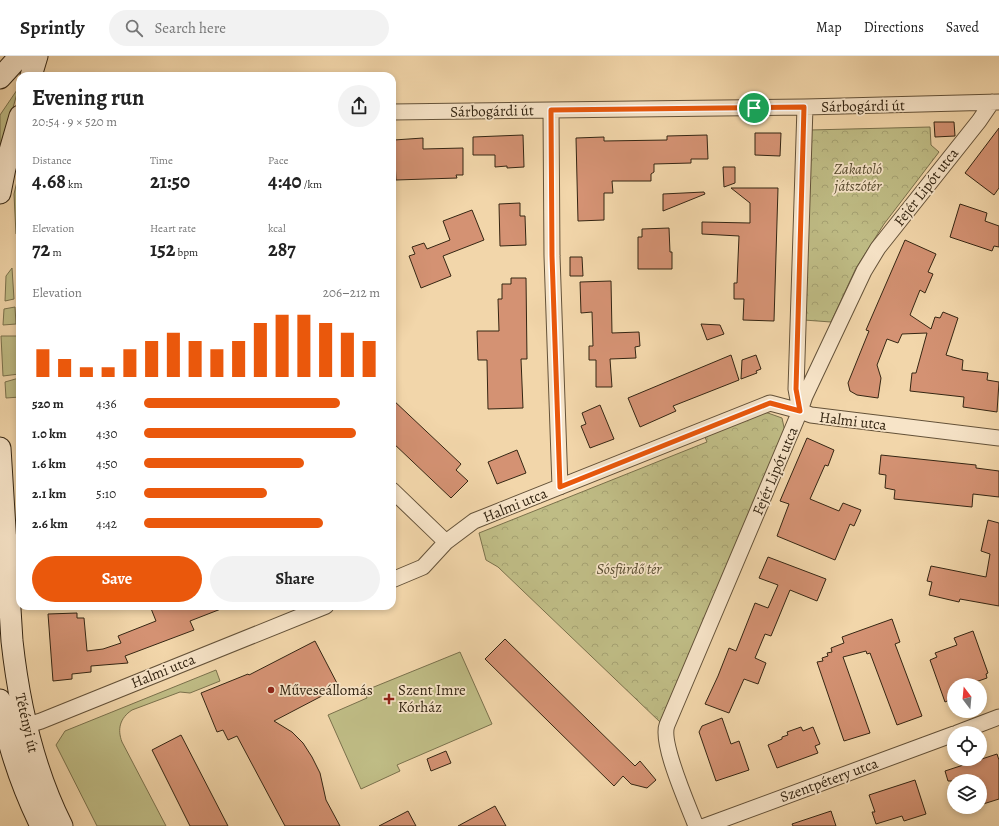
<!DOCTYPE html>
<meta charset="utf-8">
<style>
:root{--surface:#fff;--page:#f2f2f2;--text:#222;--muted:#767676;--line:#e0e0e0;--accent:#ea580c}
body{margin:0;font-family:Alegreya,serif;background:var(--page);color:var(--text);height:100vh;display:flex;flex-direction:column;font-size:15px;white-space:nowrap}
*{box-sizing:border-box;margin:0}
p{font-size:13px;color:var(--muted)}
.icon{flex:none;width:22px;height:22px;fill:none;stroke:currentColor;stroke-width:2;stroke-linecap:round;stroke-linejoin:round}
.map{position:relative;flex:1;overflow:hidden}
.details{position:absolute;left:16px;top:16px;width:380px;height:538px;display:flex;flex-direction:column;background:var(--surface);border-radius:12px;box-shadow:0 2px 6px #0003}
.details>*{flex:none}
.needle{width:26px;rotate:344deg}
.buttons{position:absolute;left:947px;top:622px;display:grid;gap:8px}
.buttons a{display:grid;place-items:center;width:40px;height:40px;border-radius:50%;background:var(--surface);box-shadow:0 2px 6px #0003;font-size:20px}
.pin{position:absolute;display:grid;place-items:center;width:34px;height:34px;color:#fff;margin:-17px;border:2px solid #fff;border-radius:50%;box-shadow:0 1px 4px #0007}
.round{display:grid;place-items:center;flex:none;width:42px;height:42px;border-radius:21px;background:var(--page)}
.headline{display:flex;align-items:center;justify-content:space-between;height:68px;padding:0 16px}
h1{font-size:22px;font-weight:700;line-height:30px}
.stats{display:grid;grid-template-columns:repeat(3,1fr);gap:6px;height:68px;padding:4px 16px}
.stats div{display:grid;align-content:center}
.stats b{font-size:20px;font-weight:700}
.stats small{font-size:11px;font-weight:400}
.stats p{font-size:11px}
.chart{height:112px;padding:8px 16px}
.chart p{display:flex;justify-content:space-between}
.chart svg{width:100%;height:72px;margin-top:4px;stroke:var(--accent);stroke-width:6}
.button{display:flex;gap:8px;margin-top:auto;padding:8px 16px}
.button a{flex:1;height:46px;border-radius:24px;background:var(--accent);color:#fff;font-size:16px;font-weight:700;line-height:46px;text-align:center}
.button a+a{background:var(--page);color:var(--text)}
ul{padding:0 16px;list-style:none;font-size:13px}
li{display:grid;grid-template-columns:64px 48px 1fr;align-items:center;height:30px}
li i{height:10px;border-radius:5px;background:var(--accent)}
header{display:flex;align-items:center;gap:24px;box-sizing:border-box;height:56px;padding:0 20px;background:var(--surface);border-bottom:1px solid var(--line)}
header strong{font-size:19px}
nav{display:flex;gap:22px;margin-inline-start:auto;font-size:14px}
.search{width:280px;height:36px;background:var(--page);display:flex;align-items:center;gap:10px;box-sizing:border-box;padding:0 14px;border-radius:22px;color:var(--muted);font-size:15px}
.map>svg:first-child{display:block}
.green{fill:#bfbc85;stroke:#7a714c}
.park{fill:url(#park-crowns);stroke:#7a714c}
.building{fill:#d49273;stroke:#352613}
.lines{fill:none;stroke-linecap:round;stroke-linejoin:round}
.street-casing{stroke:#645239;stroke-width:17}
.secondary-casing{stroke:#352613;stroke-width:23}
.street{stroke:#f7e4c8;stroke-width:15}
.secondary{stroke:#f7e4c8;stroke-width:21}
.route-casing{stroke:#fff;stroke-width:8}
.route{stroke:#ea580c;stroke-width:5}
.poi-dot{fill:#8f2418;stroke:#f7e4c8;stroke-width:1.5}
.labels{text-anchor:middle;stroke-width:3.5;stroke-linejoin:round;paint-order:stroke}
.street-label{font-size:15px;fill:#352613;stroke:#f7e4c8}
.park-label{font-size:15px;font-style:italic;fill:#584c30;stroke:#f7e4c8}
.poi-label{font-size:15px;fill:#352613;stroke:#f7e4c8;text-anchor:start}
</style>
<header>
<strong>Sprintly</strong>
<div class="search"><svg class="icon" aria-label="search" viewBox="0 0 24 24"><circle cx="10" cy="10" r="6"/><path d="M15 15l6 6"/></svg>Search here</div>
<nav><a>Map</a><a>Directions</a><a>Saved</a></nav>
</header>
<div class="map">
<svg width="999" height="770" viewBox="0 0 999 770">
<defs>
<pattern id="park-crowns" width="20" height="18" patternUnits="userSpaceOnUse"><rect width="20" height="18" fill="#bfbc85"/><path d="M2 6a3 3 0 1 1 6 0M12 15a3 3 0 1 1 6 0" fill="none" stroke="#a5a172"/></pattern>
</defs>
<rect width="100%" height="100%" fill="#f2d6aa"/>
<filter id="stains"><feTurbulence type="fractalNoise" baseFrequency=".005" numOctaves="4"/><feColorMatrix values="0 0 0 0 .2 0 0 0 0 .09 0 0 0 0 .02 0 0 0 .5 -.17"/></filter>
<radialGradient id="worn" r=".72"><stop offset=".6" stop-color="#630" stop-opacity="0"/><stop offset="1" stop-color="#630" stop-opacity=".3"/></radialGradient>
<path class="green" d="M17 34H18L0 98V59Z
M20 113V178H16L14 138Z
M12 212 14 243 5 245 6 220Z
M15 251 16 268 3 269 4 253Z
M1 280H17L19 318 3 320Z
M19 322 20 341 6 342 5 326Z
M460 596 492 668 397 709 400 715 361 733 328 659 367 642 364 635Z
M216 614 220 625 190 637 180 636 132 654C120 662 117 673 122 686L166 770H97L56 689 65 675Z"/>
<path class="park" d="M930 71 931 89 939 96 884 168 856 212 831 266 804 264 810 74Z
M765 356 782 362 785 376 660 666 498 511 486 504 479 477 707 386 705 381Z"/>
<path class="building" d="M934 66H954L955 80 935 81Z
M999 72V132L994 139 965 117Z
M755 77H781L780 100 755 99Z
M523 79 524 111 507 112V110L495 111V99H473V81Z
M707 79 708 103H691V107L654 108V116L651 118V125H612L613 137H604V164L578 165 576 82 604 81V85L667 84V80Z
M423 82V93L463 92V119H456L457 122 396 124 394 84Z
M723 111H735V127L724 131Z
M731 132H778L774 265 743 264 744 243H734V227H737L739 180 702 178V166L750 167V147Z
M704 136 705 138 663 155V138Z
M520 147V160H525L526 189 500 190 499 148Z
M960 148 987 157 985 165 999 170V191L994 190 992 195 950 181Z
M472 154 484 184 443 200 451 220 421 232 409 200 415 198 412 191 424 187 427 193 450 184 443 165Z
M669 172 670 196H672V213H638V181H642V173Z
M905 184 936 198 928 216 933 218 925 237 920 234 910 259 931 273 935 261 940 262 943 256 958 262 946 299 963 304 962 314 988 317 987 324 999 326 997 356 963 351 964 341 910 335 912 317H916L927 277 902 278 898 287 887 283 877 309 881 322 878 342 857 339 850 335 848 327 869 275 866 274Z
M570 201H582L583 220H570Z
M511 222H526L527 303H521L523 352 488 353 487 304H478L477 275H499L498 243H502V228H511Z
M611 225 612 277 639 276 640 290 635 291 636 302 610 303 612 331H596V304H589V290H593L592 256 581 257 580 226Z
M701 268 720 269 724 278 707 284Z
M731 299 739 324 673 350 676 355 640 371 628 342Z
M756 299 761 313 756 315 757 317 741 323 742 304Z
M392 343 461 408 456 414 468 425 451 442 392 386Z
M600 349 614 383 590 392 581 370 586 368 582 357Z
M807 382 834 394 828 410 825 409 810 443 839 455 843 447 861 454 854 470 850 468 835 504 777 480 789 448 780 445Z
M517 394 526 417 497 428 488 406Z
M881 399 976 409V412L999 415V441L973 438 972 451 894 443 895 434 885 432 886 419 879 418Z
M988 464 999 467V550L960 543 959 546 929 539 932 526 927 525 931 510 986 521 990 498 981 495Z
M768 501 826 523 817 545 790 534 771 580 765 578 755 602 766 607 758 628 744 623 729 657 705 648 718 620 729 592 736 595 755 547 768 552 778 529 759 522Z
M150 550H226V551L190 565 194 574 125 600 128 607 91 610V616L72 618V623L53 625 48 558 77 557V562H84L87 595 103 593 121 587 118 580 156 565Z
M892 563 900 586 895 588 922 660 897 669 870 597 867 598 866 595 843 601 870 677 844 685 817 606 823 605 822 602 828 600 827 597 832 596 831 592 844 587 842 581Z
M973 575 988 617 986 618 987 622 967 629H954V642L945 646 930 604 937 601 935 597 957 589 954 582Z
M505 583 635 710 640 705 656 724 647 732 631 728 623 720 614 730 485 603Z
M315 585 339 631 274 665 292 676 303 687 312 701 320 717 326 744 340 770H285L237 680 228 684 223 674 217 676 201 637 248 618 249 619Z
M722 662 731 688 739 685 749 714 716 725 699 676 702 670Z
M801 671 803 675 813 671 820 688 815 690 818 697 777 712 768 689 782 683V681L788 679 787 676Z
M181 679 228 770H190L152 694Z
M446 695 451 707 431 715 427 703Z
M997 698 999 704V743L980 749V725H948L945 715Z
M915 724 926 758 904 765 902 760 876 768 872 756H875L869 739Z
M495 750 506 770H458Z
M408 755 416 770H379Z
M831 755 836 770H793L792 768Z"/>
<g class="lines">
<g class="street-casing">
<path id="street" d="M551 54 552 200 560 431
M392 56 805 51 999 46
M800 355 796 333 805 51
M392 434 446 486
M5 488 20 485
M392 524 423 511 446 486 474 465 770 347 800 355 811 359 999 382
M18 672 41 665 326 550
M957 677 999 661
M696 770C688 749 660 687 667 669L800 355 805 340 864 215 878 192 979 65 992 46
M705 770 954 678"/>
</g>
<g class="secondary-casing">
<path id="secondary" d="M31 20 37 0
M0 22 20 0
M0 137 5 112 20 60
M0 392 12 585C19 649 33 712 62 770
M0 644C7 688 22 731 41 770"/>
</g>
<use href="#street" class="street"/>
<use href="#secondary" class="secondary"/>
</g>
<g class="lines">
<g class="route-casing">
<path id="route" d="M804 51 796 333 800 355 770 347 560 431 552 200 551 54Z"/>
</g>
<use href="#route" class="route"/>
</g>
<g class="poi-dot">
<circle cx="271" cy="634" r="4"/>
<path d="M387 637h4v4h4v4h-4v4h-4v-4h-4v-4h4z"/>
</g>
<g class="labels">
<g class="street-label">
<text transform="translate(863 50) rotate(-1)" y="5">Sárbogárdi út</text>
<text transform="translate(492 55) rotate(-1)" y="5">Sárbogárdi út</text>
<text transform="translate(926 131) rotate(-52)" y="5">Fejér Lipót utca</text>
<text transform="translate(853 365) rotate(7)" y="5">Halmi utca</text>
<text transform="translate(775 415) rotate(-67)" y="5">Fejér Lipót utca</text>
<text transform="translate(515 449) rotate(-22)" y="5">Halmi utca</text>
<text transform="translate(163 615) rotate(-22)" y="5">Halmi utca</text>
<text transform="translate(27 667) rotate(77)" y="5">Tétényi út</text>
<text transform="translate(829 724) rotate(-20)" y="5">Szentpétery utca</text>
</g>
<g class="park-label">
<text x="858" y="118">Zakatoló<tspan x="858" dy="17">játszótér</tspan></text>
<text x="629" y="518">Sósfürdő tér</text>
</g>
<g class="poi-label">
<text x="279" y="639">Műveseállomás</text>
<text x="398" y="639">Szent Imre<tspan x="398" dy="17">Kórház</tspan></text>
</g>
</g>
<rect width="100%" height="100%" filter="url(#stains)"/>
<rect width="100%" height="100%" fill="url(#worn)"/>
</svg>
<div class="buttons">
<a><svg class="needle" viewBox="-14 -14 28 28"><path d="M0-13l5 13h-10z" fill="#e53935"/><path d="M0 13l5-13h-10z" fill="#767676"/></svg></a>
<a><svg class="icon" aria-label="locate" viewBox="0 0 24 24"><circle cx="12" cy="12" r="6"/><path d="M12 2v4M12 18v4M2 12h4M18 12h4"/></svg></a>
<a><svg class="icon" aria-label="layers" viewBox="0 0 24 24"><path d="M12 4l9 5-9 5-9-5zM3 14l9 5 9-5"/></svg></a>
</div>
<div class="pin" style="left:754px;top:52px;background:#1e9e55"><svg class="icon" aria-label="arrive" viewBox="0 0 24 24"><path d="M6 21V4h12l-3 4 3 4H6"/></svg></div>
<section class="details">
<div class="headline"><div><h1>Evening run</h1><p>20:54 · 9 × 520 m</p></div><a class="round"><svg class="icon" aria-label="share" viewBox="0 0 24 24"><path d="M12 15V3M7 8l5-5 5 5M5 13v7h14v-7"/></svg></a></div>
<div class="stats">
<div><p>Distance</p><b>4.68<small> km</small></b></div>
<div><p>Time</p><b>21:50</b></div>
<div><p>Pace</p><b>4:40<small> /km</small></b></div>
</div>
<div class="stats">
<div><p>Elevation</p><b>72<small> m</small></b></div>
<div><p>Heart rate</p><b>152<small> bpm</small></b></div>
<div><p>kcal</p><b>287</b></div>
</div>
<div class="chart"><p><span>Elevation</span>206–212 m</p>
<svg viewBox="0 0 160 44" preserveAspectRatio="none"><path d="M5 44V27M15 44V33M25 44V38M35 44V38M45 44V27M55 44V22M65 44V17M75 44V22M85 44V27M95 44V22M105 44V11M115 44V6M125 44V6M135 44V11M145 44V17M155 44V22"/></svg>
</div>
<ul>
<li><b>520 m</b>4:36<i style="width:83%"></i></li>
<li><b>1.0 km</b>4:30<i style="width:90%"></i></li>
<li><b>1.6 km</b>4:50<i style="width:68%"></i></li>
<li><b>2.1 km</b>5:10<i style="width:52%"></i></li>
<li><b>2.6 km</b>4:42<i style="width:76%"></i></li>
</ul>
<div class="button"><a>Save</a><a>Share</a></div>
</section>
</div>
